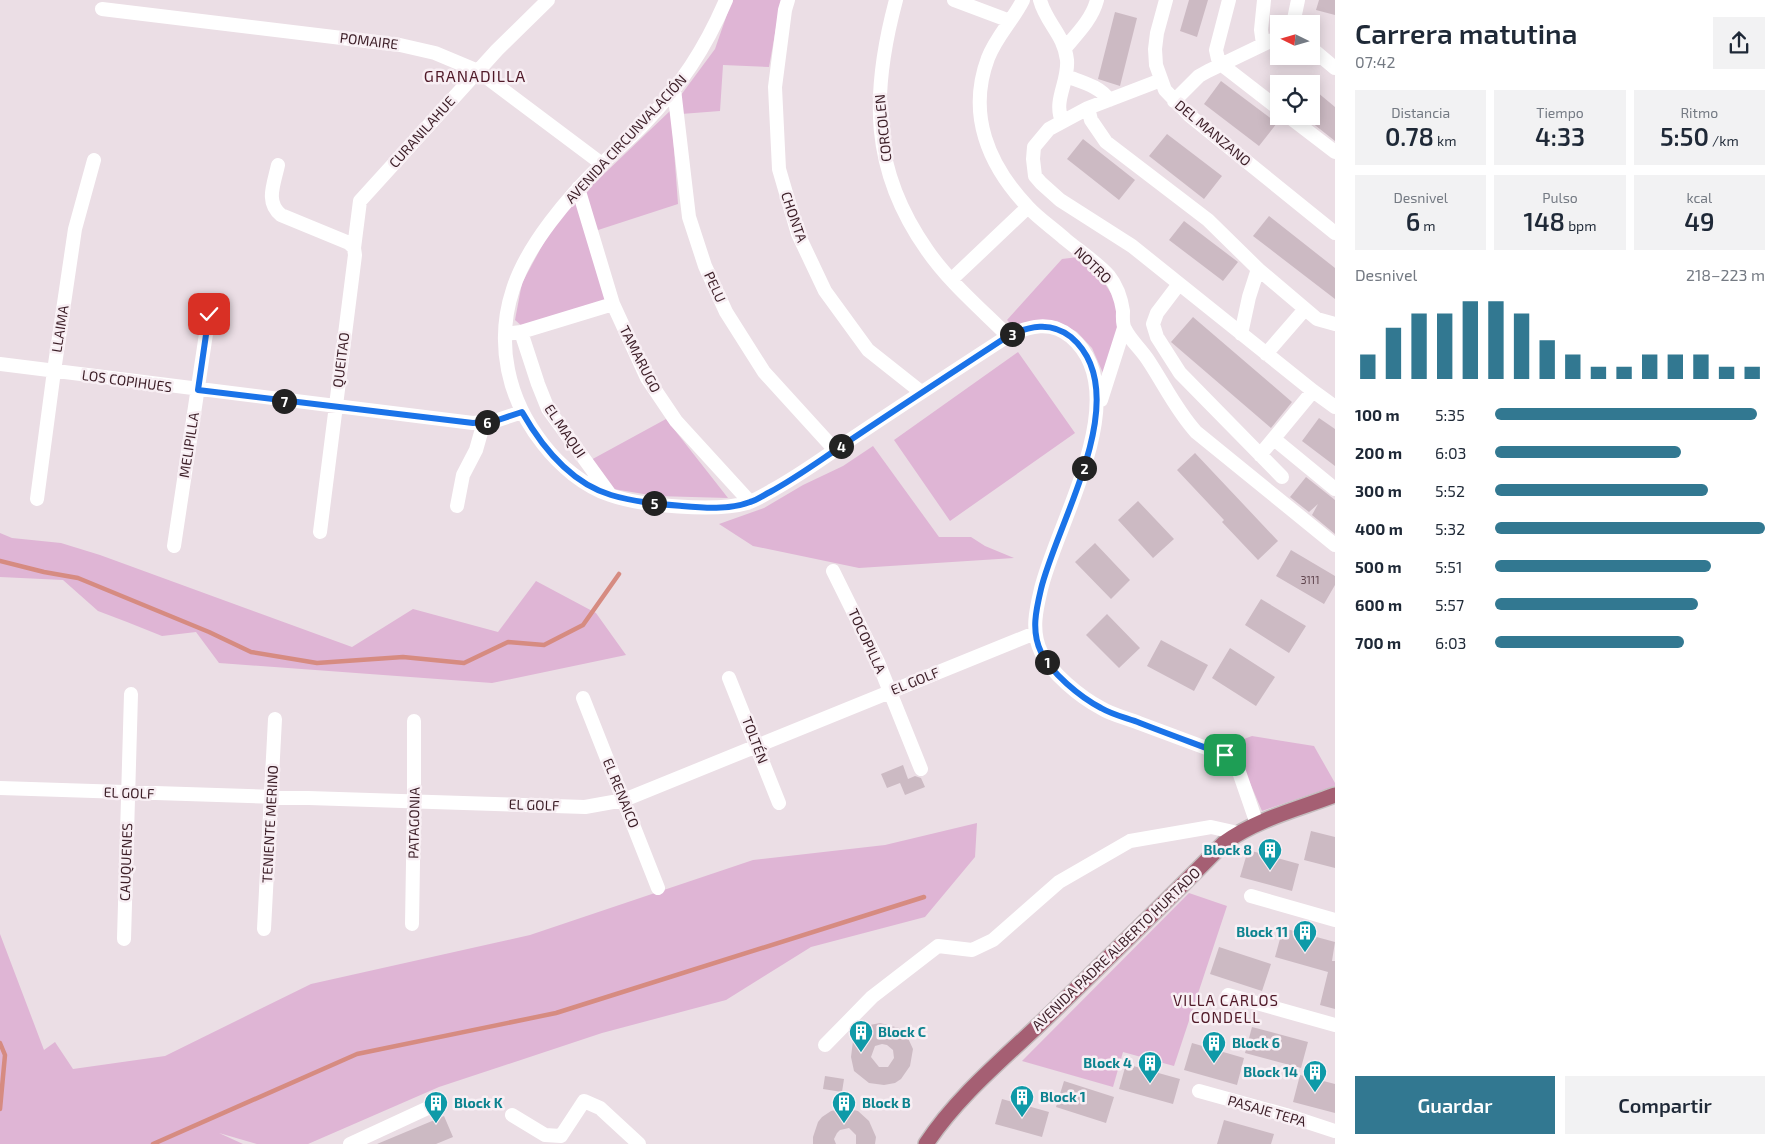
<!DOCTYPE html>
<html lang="es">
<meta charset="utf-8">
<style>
:root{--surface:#fff;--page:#f2f2f3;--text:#1f2937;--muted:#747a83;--accent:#327891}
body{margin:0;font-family:"Exo 2",sans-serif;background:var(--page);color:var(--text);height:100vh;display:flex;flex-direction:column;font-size:19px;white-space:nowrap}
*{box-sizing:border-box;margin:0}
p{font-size:16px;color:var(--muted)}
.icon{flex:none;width:28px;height:28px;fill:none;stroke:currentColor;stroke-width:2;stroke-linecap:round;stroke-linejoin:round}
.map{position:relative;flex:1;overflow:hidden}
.drawer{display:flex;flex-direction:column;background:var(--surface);width:450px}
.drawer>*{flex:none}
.needle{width:32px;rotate:275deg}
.tools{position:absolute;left:1270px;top:15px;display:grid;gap:10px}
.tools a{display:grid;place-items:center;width:50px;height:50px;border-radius:0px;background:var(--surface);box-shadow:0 2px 12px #0003;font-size:25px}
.pin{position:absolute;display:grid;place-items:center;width:42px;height:42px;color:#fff;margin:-21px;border-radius:10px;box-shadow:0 2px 8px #0006}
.km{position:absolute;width:25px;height:25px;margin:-12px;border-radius:50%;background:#222;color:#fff;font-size:14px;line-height:25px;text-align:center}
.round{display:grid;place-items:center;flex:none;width:52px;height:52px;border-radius:0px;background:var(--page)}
.overview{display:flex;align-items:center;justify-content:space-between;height:85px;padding:0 20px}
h1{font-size:28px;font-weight:600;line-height:38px}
.stats{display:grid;grid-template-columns:repeat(3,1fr);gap:8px;height:85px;padding:5px 20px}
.stats div{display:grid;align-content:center;border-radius:0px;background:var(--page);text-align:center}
.stats b{font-size:25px;font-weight:600}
.stats small{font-size:14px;font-weight:400}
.stats p{font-size:14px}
.chart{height:140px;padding:10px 20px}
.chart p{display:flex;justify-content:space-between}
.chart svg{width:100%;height:90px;margin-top:5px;stroke:var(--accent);stroke-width:6}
.button{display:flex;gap:10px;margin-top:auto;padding:10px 20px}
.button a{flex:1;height:58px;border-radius:0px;background:var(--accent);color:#fff;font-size:20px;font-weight:600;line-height:58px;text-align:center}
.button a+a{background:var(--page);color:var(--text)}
ul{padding:0 20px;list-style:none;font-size:16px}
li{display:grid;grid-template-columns:80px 60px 1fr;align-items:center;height:38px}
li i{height:12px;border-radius:6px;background:var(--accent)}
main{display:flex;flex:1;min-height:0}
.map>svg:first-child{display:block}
.green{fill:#dfb5d5}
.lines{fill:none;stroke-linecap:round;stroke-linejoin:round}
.stream{stroke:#d68b81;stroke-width:4.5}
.building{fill:#ccbac3;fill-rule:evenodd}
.major-casing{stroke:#c4bcbe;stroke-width:18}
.minor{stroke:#fff;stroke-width:14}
.major{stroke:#a55f73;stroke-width:15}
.route-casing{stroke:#fff;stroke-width:10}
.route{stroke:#1a73e8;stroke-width:6}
.labels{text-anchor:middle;stroke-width:5;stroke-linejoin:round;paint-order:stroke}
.number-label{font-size:11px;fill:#60454e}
.street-label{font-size:14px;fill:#3c1e27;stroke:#f8eff4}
.culture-label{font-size:14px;font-weight:bold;fill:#0d838f;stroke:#f8eff4;text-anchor:start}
.neighbourhood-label{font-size:15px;letter-spacing:1px;fill:#501928;stroke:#f8eff4}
.quarter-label{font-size:16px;letter-spacing:1px;fill:#501928;stroke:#f8eff4}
</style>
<main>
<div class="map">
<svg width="1335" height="1144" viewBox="0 0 1335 1144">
<rect width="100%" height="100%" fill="#ebdee5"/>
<path class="green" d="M732 0H781L769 67 723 65 720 111 681 114V95L715 49Z
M671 110 678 204 595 231 583 194Z
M577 199 608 300 523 327 515 320 522 283 549 233Z
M1078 257C1100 275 1122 298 1118 329 1117 342 1107 360 1103 373L1092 348 1077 332 1057 321 1037 320 1014 327 1007 320 1062 259Z
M1018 352 1075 433 950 521 894 440Z
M666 419 728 498 656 496 607 488 589 461Z
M873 446 939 537H971L985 546 1014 558 859 568 753 546 719 524 764 508 803 485 843 466Z
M0 533 12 538 61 543 100 555 352 647 413 609 498 632 536 581 596 613 626 655 492 683 219 663 196 632 162 636 127 622 98 611 63 580 0 577Z
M1252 736 1314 746 1335 783V786L1262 811 1233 743Z
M977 823 975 857 925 917 811 947 726 1000 602 1033 439 1087 308 1144H257L219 1133 243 1144H0V934L44 1050 55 1042 73 1069 165 1056 311 984 530 935 753 860 885 845Z
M1189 893 1227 906 1174 1066 1123 1052 1113 1087 1022 1061Z"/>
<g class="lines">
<path class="stream" d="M0 561 44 572 78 578 209 632 251 652 317 663 403 657 464 663 508 642 544 645 583 625 619 574
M0 1043 5 1055 0 1109
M153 1144 357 1054 556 1013 924 897"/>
</g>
<path class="building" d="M1189 0H1208L1197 37 1180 31Z
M1319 0H1335V15L1316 10Z
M1115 12 1137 18 1120 86 1098 79Z
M1221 81 1277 123 1259 146 1204 104Z
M1311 87 1335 107V141L1311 122Z
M1167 134 1222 176 1204 199 1149 156Z
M1083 139 1135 180 1119 200 1067 159Z
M1269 216 1335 268V299L1253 236Z
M1184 221 1238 262 1223 281 1169 240Z
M1193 317 1292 402 1271 428 1171 342Z
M1319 418 1335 429V466L1302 441Z
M1195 453 1278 541 1258 560 1222 522 1224 520 1177 470Z
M1306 477 1335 500V534L1312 515 1318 504 1309 512 1290 497Z
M1138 501 1174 539 1153 558 1118 520Z
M1095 543 1130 580 1111 599 1075 562Z
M1291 550 1335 576V585L1324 604 1276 576Z
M1261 599 1306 626 1289 653 1245 625Z
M1107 614 1140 648 1119 668 1086 635Z
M1161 640 1208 665 1194 691 1147 666Z
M1230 648 1275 677 1256 706 1212 678Z
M903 765 908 779 915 776 921 778 925 787 905 795 900 783 887 788 881 774Z
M1311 831 1335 837V868L1304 860Z
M1248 850 1299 864 1292 891 1240 877Z
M1283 928 1335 942 1332 961H1335V1009L1320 1005 1328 972 1275 957Z
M1219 947 1271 964 1262 991 1210 974Z
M880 1023 899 1028 907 1036 913 1049 910 1066 901 1079 895 1083 884 1085 869 1083 854 1071 851 1057 853 1041 863 1029 870 1025ZM882 1044 887 1045 893 1050 894 1058 888 1067H879L871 1057 875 1046Z
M1252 1027 1308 1042 1301 1068 1245 1053Z
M1192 1043 1244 1058 1237 1085 1184 1070Z
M1126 1064 1180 1079 1173 1104 1119 1089Z
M1300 1075 1335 1084V1113L1293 1102Z
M825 1076 844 1079 842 1092 823 1089Z
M1064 1081 1114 1097 1106 1123 1056 1107Z
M1002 1099 1049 1112 1042 1137 995 1124Z
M845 1108 858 1111 869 1121 876 1137 875 1144H856V1135L849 1128 840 1130 837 1133 834 1139 836 1144H813V1137L818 1122 822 1117 831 1111Z
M444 1116 453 1137 436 1144H377Z
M1224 1120 1274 1134 1271 1144H1217Z"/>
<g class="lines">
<g class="major-casing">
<path id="major" d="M926 1144C957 1097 1002 1060 1043 1021 1104 962 1165 903 1224 843 1257 819 1298 809 1335 795"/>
</g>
<path class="minor" d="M726 0C705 49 681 85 644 124 631 138 616 150 602 164 569 196 527 245 513 289 495 343 508 400 543 444 560 466 584 486 610 495 641 506 716 512 747 503 756 500 764 495 771 491 795 478 816 463 838 448 894 410 951 373 1008 336 1029 326 1051 320 1071 337 1137 393 1057 522 1041 589 1036 610 1031 631 1041 652 1051 673 1080 697 1101 708 1112 715 1127 718 1139 723 1168 734 1196 744 1225 755L1238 769 1257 824
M788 0 785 10 775 87 779 169 798 234 825 291 868 350 921 392
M896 0C871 93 870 169 927 250 949 282 981 309 1008 336
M954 0 1010 21
M1023 0C1013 20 996 37 988 58 967 114 988 165 1028 207 1039 219 1053 228 1065 239 1078 250 1099 264 1109 276 1117 286 1121 298 1123 311 1123 316 1122 324 1125 329 1130 340 1141 349 1148 360 1164 384 1176 410 1196 432L1335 545
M1040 0C1046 23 1064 34 1067 60 1069 82 1053 100 1062 121
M1166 0 1157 33 1155 49 1156 65 1165 90 1189 115 1335 233
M1229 0 1216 50 1218 59 1226 68 1279 109
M102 9 400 45 435 53 478 71 602 164
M1293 24 1298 0
M1263 44 1261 30 1264 0
M1065 48C1078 33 1092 19 1097 0
M1311 48 1335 68
M1066 76C1081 82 1100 86 1109 100
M1161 80 1088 108 1049 129 1034 147 1033 159 1035 176 1041 183 1060 200 1132 246 1313 391 1335 407
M674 89 689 217 705 266 726 312 764 372 835 450
M1174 101 1199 76 1208 71 1279 37
M1088 108 1091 120 1106 142 1208 220 1258 269 1317 319 1335 324
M1288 116 1335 152
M278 165C274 184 265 202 281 215L349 243 354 248
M578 188 613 304 647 378 676 421 750 502
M952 279 1028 207
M1179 284 1157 313 1153 324 1157 337 1180 373 1282 477
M521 332 613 304
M505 334 521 332 538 384 548 409 609 493
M1241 334 1249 297 1258 269
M1266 354 1305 309
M0 364 473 423 495 421 522 412
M1101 400 1124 328
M1274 439 1335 489
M1260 455 1313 391
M37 499 54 371 75 229 94 160
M457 506 463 475 476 450 484 422
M320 532 355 255 354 248 360 201 497 50 548 0
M174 546 209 314
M833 571 878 662 921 769
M729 678 779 803
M583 698 658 888
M0 788 585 807 624 800 1035 633
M1251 896 1335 920
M412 924 414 801V721
M264 929 275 719
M124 939 131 694
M1228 995 1335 1025
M825 1045 872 997 938 946 972 950 993 940 1059 882 1130 841 1211 827 1238 833
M1199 1091 1286 1115 1335 1131
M512 1115 545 1135 561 1136 584 1101 600 1108 639 1144
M350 1144 430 1107"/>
<use href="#major" class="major"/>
</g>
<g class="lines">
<g class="route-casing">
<path id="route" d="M209 314 198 390 473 423 495 421 522 412C542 447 571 483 611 495 634 502 659 504 682 506 704 508 729 510 750 502 757 500 764 495 770 492 796 478 819 461 843 445 898 408 953 372 1008 336 1029 326 1051 321 1071 337 1137 393 1057 522 1041 589 1036 610 1031 631 1041 652 1051 673 1080 697 1101 708 1113 715 1127 718 1140 723 1168 734 1196 744 1225 755"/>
</g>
<use href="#route" class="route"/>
</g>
<defs>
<g id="building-pin" transform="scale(1.25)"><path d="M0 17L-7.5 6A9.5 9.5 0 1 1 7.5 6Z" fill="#0f9aa8" stroke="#f8eff4"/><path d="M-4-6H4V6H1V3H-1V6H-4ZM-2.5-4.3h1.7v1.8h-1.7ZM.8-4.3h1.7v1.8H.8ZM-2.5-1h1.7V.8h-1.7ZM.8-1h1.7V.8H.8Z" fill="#fff"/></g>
</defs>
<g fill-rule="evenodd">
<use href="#building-pin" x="1270" y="850"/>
<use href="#building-pin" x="1305" y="932"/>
<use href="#building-pin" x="861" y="1032"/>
<use href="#building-pin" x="1214" y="1043"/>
<use href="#building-pin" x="1150" y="1063"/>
<use href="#building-pin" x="1315" y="1072"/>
<use href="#building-pin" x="1022" y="1097"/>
<use href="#building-pin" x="436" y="1103"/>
<use href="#building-pin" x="844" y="1103"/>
</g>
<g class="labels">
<g class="number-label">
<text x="1310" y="584">3111</text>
</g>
<g class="street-label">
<text transform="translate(369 41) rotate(7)" y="5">POMAIRE</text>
<text transform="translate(883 128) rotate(-96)" y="5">CORCOLEN</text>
<text transform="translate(422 132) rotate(-48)" y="5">CURANILAHUE</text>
<text transform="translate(1213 133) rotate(40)" y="5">DEL MANZANO</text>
<text transform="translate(626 139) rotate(-47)" y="5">AVENIDA CIRCUNVALACIÓN</text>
<text transform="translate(794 217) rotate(71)" y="5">CHONTA</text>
<text transform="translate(1093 265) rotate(44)" y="5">NOTRO</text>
<text transform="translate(715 287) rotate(65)" y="5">PELU</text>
<text transform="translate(60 329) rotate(-81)" y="5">LLAIMA</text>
<text transform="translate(640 359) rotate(63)" y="5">TAMARUGO</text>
<text transform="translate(341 360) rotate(-83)" y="5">QUEITAO</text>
<text transform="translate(127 381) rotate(8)" y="5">LOS COPIHUES</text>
<text transform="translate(565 431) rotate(56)" y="5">EL MAQUI</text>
<text transform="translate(189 445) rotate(-81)" y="5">MELIPILLA</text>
<text transform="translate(867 641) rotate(65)" y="5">TOCOPILLA</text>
<text transform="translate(915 681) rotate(-22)" y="5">EL GOLF</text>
<text transform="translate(755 740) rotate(69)" y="5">TOLTÉN</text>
<text transform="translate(129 793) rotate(2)" y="5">EL GOLF</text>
<text transform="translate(621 793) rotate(68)" y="5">EL RENAICO</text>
<text transform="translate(534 805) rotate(2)" y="5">EL GOLF</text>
<text transform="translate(414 823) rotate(-89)" y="5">PATAGONIA</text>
<text transform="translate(270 824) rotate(-87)" y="5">TENIENTE MERINO</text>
<text transform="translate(126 862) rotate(-88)" y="5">CAUQUENES</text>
<text transform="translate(1116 949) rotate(-44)" y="5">AVENIDA PADRE ALBERTO HURTADO</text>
<text transform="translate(1267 1111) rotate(16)" y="5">PASAJE TEPA</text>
</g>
<g class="culture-label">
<text x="1252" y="855" text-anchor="end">Block 8</text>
<text x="1288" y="937" text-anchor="end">Block 11</text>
<text x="878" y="1037">Block C</text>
<text x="1232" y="1048">Block 6</text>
<text x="1132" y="1068" text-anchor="end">Block 4</text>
<text x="1298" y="1077" text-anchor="end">Block 14</text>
<text x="1040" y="1102">Block 1</text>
<text x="454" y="1108">Block K</text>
<text x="862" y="1108">Block B</text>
</g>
<g class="neighbourhood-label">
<text x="1226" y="1006">VILLA CARLOS<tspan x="1226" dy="17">CONDELL</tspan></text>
</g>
<g class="quarter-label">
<text x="475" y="82">GRANADILLA</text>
</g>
</g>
</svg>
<div class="tools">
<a><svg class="needle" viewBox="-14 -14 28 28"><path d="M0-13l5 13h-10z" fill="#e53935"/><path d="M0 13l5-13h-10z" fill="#747a83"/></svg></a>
<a><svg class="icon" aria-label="locate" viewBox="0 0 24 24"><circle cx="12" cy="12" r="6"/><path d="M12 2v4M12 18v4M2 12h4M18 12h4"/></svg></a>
</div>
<div class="pin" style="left:1225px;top:755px;background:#1e9e55"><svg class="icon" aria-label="arrive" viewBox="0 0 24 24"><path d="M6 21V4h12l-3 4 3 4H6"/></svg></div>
<div class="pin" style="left:209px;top:314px;background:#d93025"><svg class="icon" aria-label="check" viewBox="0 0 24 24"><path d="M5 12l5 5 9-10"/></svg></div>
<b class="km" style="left:1047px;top:662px">1</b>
<b class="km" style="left:1084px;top:468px">2</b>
<b class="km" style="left:1012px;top:334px">3</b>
<b class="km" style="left:841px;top:446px">4</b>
<b class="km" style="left:654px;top:503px">5</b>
<b class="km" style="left:487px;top:422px">6</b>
<b class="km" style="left:284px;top:401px">7</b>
</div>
<section class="drawer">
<div class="overview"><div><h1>Carrera matutina</h1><p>07:42</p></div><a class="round"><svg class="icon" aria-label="share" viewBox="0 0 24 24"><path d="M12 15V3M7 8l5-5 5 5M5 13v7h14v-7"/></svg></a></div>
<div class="stats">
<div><p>Distancia</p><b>0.78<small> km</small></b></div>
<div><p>Tiempo</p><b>4:33</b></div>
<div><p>Ritmo</p><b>5:50<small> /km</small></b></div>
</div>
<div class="stats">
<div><p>Desnivel</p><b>6<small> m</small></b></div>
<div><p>Pulso</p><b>148<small> bpm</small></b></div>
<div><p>kcal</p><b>49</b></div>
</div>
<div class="chart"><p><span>Desnivel</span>218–223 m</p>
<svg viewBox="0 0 160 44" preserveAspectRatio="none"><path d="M5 44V32M15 44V19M25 44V12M35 44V12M45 44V6M55 44V6M65 44V12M75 44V25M85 44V32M95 44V38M105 44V38M115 44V32M125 44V32M135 44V32M145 44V38M155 44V38"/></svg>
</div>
<ul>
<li><b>100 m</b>5:35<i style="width:97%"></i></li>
<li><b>200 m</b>6:03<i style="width:69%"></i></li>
<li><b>300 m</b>5:52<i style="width:79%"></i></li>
<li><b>400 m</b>5:32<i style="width:100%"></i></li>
<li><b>500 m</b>5:51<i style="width:80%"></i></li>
<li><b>600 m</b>5:57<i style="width:75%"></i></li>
<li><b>700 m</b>6:03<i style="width:70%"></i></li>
</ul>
<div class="button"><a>Guardar</a><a>Compartir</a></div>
</section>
</main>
